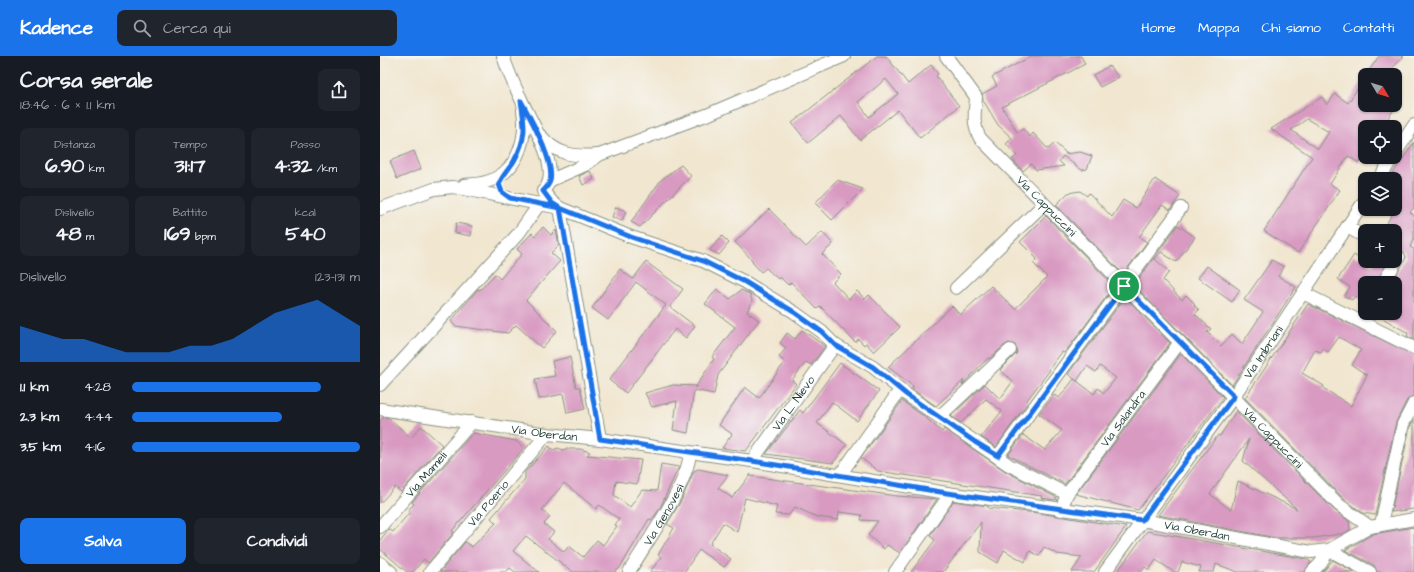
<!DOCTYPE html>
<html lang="it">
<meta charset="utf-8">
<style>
:root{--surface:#171b24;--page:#20242c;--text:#f1f3f6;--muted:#9ea1a6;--accent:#1a73e8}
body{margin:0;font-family:"Architects Daughter",sans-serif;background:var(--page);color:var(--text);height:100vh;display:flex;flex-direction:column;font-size:15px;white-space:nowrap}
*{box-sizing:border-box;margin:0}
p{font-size:13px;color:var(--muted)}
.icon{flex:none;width:22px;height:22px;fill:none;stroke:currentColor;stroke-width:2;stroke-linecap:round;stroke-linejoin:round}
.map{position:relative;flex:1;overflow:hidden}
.side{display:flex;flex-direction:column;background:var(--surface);width:380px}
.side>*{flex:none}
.needle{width:26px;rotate:128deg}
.buttons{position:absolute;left:978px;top:12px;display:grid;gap:8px}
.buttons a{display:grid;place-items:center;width:44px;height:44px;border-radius:8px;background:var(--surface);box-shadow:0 1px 3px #0004;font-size:20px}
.pin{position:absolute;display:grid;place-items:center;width:34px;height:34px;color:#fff;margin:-17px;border:2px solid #fff;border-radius:50%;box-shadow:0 1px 4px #0007}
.round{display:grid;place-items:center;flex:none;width:42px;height:42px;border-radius:8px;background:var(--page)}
.overview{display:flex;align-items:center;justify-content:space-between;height:68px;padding:0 20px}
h1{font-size:22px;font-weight:700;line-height:30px}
.stats{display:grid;grid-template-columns:repeat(3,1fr);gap:6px;height:68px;padding:4px 20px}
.stats div{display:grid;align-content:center;border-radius:8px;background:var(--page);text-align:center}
.stats b{font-size:20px;font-weight:700}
.stats small{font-size:11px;font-weight:400}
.stats p{font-size:11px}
.chart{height:112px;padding:8px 20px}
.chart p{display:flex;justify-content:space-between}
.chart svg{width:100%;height:72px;margin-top:4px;fill:var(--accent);opacity:.7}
.primary-button{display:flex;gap:8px;margin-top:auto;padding:8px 20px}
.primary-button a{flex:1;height:46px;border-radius:8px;background:var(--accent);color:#fff;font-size:16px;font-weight:700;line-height:46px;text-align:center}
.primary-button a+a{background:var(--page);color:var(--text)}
ul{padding:0 20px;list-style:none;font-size:13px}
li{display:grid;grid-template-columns:64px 48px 1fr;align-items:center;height:30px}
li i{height:10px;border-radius:5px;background:var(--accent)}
header{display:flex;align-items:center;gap:24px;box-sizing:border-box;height:56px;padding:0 20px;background:var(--accent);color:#fff}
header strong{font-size:19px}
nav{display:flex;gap:22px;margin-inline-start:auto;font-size:14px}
.search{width:280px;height:36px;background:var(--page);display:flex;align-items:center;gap:10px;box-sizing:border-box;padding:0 14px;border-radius:8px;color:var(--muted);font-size:15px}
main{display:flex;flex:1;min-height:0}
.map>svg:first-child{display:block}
.building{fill:#d99ac2;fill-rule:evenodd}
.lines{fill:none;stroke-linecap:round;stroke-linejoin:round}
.minor-casing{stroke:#889282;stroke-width:14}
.minor{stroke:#fff;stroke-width:12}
.route-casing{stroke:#fff;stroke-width:8}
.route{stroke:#1a73e8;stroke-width:5}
.labels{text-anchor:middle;stroke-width:3.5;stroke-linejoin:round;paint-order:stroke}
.street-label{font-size:12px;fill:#1f3d34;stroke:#f6f6f2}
</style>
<header>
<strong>Kadence</strong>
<div class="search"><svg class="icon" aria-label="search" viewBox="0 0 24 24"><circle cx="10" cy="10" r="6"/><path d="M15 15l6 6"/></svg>Cerca qui</div>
<nav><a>Home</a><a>Mappa</a><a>Chi siamo</a><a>Contatti</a></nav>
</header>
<main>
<section class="side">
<div class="overview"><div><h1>Corsa serale</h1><p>18:46 · 6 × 1.1 km</p></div><a class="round"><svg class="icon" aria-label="share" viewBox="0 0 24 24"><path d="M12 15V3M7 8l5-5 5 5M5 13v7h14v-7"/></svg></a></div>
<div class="stats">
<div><p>Distanza</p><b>6.90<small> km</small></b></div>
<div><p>Tempo</p><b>31:17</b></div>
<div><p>Passo</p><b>4:32<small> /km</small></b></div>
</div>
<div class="stats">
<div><p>Dislivello</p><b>48<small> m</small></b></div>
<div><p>Battito</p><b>169<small> bpm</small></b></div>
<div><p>kcal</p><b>540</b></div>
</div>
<div class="chart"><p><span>Dislivello</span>123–131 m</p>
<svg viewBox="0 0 160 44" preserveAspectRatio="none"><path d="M0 44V22L10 26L20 30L30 30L40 34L50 38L60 38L70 38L80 34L90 34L100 30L110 22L120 14L130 10L140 6L150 14L160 22V44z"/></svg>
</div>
<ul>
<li><b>1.1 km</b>4:28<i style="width:83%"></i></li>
<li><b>2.3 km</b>4:44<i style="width:66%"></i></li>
<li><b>3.5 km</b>4:16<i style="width:100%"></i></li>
</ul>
<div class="primary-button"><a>Salva</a><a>Condividi</a></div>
</section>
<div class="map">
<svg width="1034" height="516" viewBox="0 0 1034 516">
<rect width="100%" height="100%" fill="#f6f6f2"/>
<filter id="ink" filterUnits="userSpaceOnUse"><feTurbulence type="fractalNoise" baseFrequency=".025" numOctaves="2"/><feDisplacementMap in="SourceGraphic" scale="8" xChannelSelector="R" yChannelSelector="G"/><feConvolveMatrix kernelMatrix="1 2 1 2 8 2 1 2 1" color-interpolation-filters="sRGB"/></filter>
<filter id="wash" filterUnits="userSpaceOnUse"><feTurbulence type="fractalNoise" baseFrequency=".012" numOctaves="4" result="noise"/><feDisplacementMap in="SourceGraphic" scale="16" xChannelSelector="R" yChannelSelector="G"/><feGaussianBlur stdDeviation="0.9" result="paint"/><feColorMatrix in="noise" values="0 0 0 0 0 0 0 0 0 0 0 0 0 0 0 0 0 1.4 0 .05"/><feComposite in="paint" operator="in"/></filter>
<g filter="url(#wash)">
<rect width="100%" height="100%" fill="#f1e6cf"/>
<g id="blocks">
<path class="building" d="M497 0H506L528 28 551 9 558 18 556 20 579 50 540 82 518 54 480 84 461 60 428 87 412 67ZM506 23 518 38 489 61 478 46Z
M652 0H701L705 8 622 51 637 76 643 73 650 81 653 77 668 93 675 87 686 97 685 98 700 96 712 100 707 113 702 114 683 100 679 105 684 110 656 114 651 108 643 115 632 103 637 100 626 88 632 82 618 69 603 44 602 38 617 30 612 21Z
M999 0H1024L1006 19H986Z
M729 10 739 21 720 31 713 19Z
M985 21V49H1017L1002 71H985V97L979 107 968 100 950 128 960 134 918 197 884 175 932 101 891 73 942 41 947 49 955 38 968 47ZM927 63 949 76 938 93 911 74Z
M1034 86V152L1030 156 1034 159V183L1030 191 1034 193V284L1027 280 1028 277 994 257H1015V227H1012L1026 201 1023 195 1015 192V175H1002L1015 153V123H1009Z
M34 95 41 113 17 123 10 105Z
M301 109 311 120 260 171 251 166 281 124Z
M210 115 214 123 203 129 199 120Z
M775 123 800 140 790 154 782 149 759 181 767 186 743 218 676 149 688 137 700 135 707 140 709 137 732 161 743 144 756 152Z
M457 124 483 133 452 164 435 147Z
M236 151 246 155 242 165 232 161Z
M389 153 426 191 442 176 453 188 442 198 461 218 453 226 469 243 477 235 485 243 489 239 520 271 494 296 486 287 484 289 478 283 475 286 440 250 437 253 411 226 408 229 400 221 398 223 386 212 381 216 372 206 373 205 355 186Z
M666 160 734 230 696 282 684 297 682 296 669 313 670 314 647 344 648 346 616 391 601 381 622 355 606 343 581 367 571 360 605 328 620 343 633 325 620 314 637 297 635 289 629 287 625 289 609 303 608 302 582 329 584 324 556 350 532 333 533 330 508 311 572 250 580 259 611 230 635 253 667 221 653 207 657 203 640 186Z
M76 167 92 170 91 180 75 177Z
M798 169 815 181 796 206 781 196 775 203 789 216 783 224 802 244 806 239 815 248 814 249 819 254 815 258 831 273 827 276 841 290 852 278 862 288 883 256 864 244 892 204 904 211 898 220 916 231 852 329 754 229Z
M163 171 171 179 176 174 179 189 171 197 180 205 146 244 177 275 162 292 136 269 128 277 75 270 71 265 98 233 100 234 115 218 120 223 142 198 137 193 152 177 155 180Z
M342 180 349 187 339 199 330 194Z
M974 199 993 211 996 205H1008L996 227H985V246L975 240 972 244 964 240 970 231 958 223Z
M266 206 303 233 290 251 315 270 306 282 295 273 246 337 229 324 286 249 256 226 228 264 212 252 240 213 253 223Z
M827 210 860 234 852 246 818 222Z
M337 233 350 243 361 234 370 238 372 245 367 256 379 264 338 319 334 338 314 334 308 377 293 374 297 345 272 351 265 337 293 329 315 330V332L334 303 332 301 355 271 325 248Z
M745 241 790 287 685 428 628 399 643 379 665 394 682 374 659 358 674 339 679 342 694 323 697 325 688 318ZM707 310 716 316 720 310 736 322 724 337 718 332 714 338 697 325Z
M928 248 1034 299V340L1027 344 1016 366 995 459 983 457 964 443 865 342ZM959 281 981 294 972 309 987 319 971 350 943 332 944 330 922 317 935 294 941 296 943 292 948 296Z
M422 274 445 290 431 309 426 306 412 324 416 328 366 395 342 392 352 378 339 369 365 331 379 342 405 306 399 301 406 292 400 287 407 277 415 283Z
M801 298 843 341 758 454 696 438Z
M190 301 196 331H200L205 353 187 357 183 338 159 343 155 323 175 320 172 305Z
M460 307 499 335 477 365 452 346 437 367 467 389 453 407 386 398 420 354 423 357Z
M522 345 545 361 562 376 564 373 625 415 677 442 676 444 661 442 662 440 498 415 481 402Z
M856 355 954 454 969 465 970 474 965 477 934 482H896L778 459 838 379 840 380ZM869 383 863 405 917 453 858 425 851 454 830 438Z
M4 361 9 362 31 382 41 370 62 389 21 436 15 431 0 447V365Z
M1034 363V453L1011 456 1030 371Z
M93 377 136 385 144 392 72 475 74 476 48 507 44 503 33 516H27L0 493V484L9 473 13 476 30 456 28 454 34 448 32 446Z
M169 390 173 394 178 392 183 394 185 393H200L210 396 207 399 261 404 257 428 236 425 234 439 250 451 262 434 277 435 281 408 299 411 279 454 271 464 269 463 240 512 235 516H193L146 480 133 495 159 516H135L130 512 126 516H60L85 486 92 491 116 467 111 462 145 423V416ZM184 427 216 453 219 449 239 463 235 469 237 470 223 489 217 484 203 501 189 490 184 496 168 483 174 476 164 468 170 461 162 454Z
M318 413 348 419 338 432 352 442 371 418 370 420 517 440 557 443 520 497 507 489 504 493 488 479 498 465 481 464 482 459 459 456 458 464 437 461 415 451 409 459 395 458 397 450 365 442 357 476 343 467 330 488 351 503 344 511 319 494 304 516H270L281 501 278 499 294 472 287 468 301 445 314 415Z
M573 445 608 450V452L659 457 746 471 714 516H692L702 501 677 498 664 491 659 500 650 495 645 506 624 494 618 507 600 496 601 466 563 516H531L555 484 550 480Z
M1034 471V516H997L994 509 965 494 993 478Z
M767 475 926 503 931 506 925 516H858L836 508 834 516H819L821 511 802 506 798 516H794L776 504 769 514 765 511 761 516H737Z
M953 504 974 516H943Z"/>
</g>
</g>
<g filter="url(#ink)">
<use href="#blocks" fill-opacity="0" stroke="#889282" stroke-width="1"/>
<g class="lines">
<g class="minor-casing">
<g id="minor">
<path d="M123 0C128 15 134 29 141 43 150 65 179 107 167 130"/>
<path id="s1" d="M566 0 596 41C595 56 592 68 600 82L959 449 990 471"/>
<path d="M161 80C177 99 194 101 218 99"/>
<path d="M1015 98 1034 69"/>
<path d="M999 123 1013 101"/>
<path d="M171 124 205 109 219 99 329 58 464 0"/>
<path d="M84 129C94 128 105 128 114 123 140 111 147 79 143 54"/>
<path d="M163 135 173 147 180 152 220 383"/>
<path d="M0 153 54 133 73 131 180 152 251 181 323 205 365 226 414 256 442 276 455 289 493 311 527 339 629 409 687 438 681 454"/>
<path d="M967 171 985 181"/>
<path d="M1003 227 1019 201 1015 199"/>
<path d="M576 232 664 148"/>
<path d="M923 237 1034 292"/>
<path d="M0 329 139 177 160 147"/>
<path id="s2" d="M0 353 167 378 220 383 372 405 567 437 762 464 931 496 949 494 990 471 1034 463"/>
<path d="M559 361 630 294"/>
<path d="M618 400 801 152"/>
<path id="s3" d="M372 405 455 289"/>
<path d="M460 419 520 334"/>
<path id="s4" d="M687 438 800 286"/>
<path d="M1001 468 1023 368 1034 347"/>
<path id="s5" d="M0 471 92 366"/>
<path d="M0 507 11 516"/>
<path id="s6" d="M50 516 167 378"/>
<path id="s7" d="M249 516C267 485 307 431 310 397"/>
<path d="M515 516 566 444 567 437"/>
<path id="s8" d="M725 516 854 340 985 144"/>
<path d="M932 516 940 508 949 494 990 516"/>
</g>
</g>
<use href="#minor" class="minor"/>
</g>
</g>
<g class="lines" filter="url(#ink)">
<g class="route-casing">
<path id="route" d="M744 230 618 400 595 386 527 339 493 311 455 289 442 276 414 256 365 226 323 205 251 181 180 152 130 142 122 136 119 128C122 120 129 113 134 105 147 82 145 69 141 45 150 61 175 107 170 125 169 129 166 132 163 135L172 147 180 152 220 383 372 405 567 437 762 464 854 340 744 230"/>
</g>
<use href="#route" class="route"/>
</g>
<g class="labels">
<g class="street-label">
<text dy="4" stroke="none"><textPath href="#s1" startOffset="188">Via Cappuccini</textPath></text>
<text dy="4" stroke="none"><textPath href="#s8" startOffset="271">Via Imbriani</textPath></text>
<text dy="4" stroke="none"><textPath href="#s3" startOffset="71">Via L. Nievo</textPath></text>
<text dy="4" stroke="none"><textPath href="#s4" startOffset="94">Via Salandra</textPath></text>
<text dy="4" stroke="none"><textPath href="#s2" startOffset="166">Via Oberdan</textPath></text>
<text dy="4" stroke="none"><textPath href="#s1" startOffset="512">Via Cappuccini</textPath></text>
<text dy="4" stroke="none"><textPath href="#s5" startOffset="70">Via Mameli</textPath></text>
<text dy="4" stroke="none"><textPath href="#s6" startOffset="90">Via Poerio</textPath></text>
<text dy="4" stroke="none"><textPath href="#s7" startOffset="67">Via Genovesi</textPath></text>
<text dy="4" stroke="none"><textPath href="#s2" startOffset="826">Via Oberdan</textPath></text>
</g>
</g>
</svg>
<div class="buttons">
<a><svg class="needle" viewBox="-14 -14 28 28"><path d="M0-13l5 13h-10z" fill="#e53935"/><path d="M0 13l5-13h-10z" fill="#9ea1a6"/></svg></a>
<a><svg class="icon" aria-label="locate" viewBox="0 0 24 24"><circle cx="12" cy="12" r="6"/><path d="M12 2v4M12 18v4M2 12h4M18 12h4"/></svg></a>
<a><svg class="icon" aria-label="layers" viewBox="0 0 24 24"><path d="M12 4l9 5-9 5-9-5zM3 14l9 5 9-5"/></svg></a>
<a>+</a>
<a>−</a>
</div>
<div class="pin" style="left:744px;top:230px;background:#1e9e55"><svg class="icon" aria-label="arrive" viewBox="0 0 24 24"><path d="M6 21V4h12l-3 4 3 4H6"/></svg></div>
</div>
</main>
